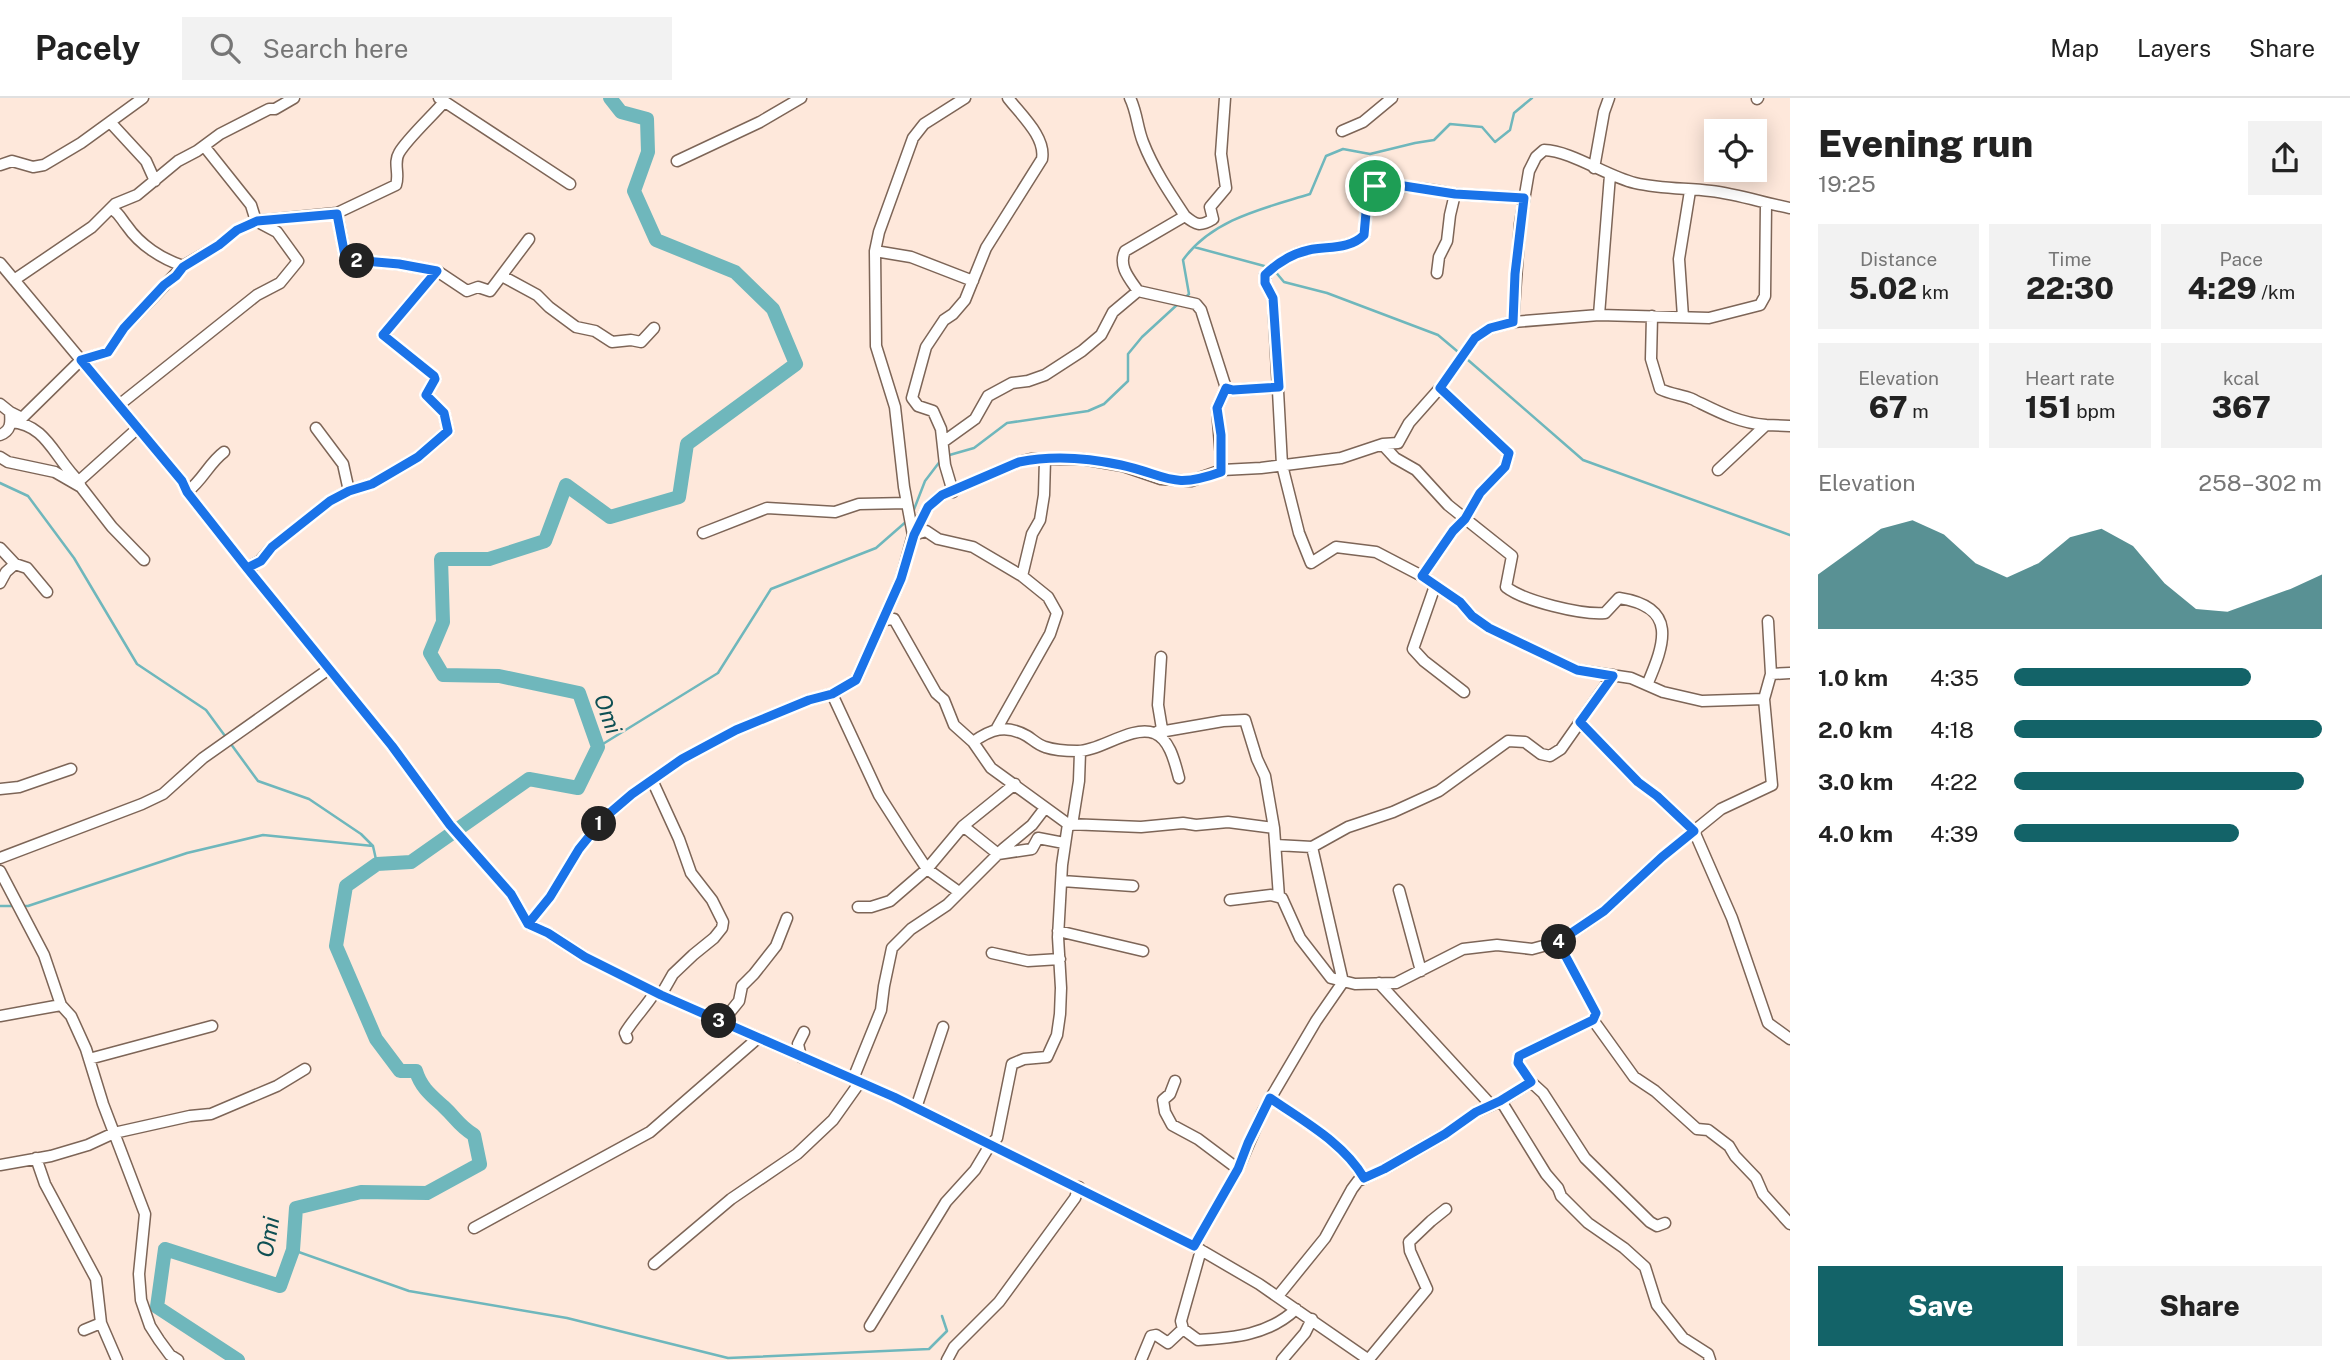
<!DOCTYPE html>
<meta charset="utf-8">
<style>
:root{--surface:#fff;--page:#f2f2f2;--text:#222;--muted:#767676;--line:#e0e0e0;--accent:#136368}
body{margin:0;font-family:"Public Sans",sans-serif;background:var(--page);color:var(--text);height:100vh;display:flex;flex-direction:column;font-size:26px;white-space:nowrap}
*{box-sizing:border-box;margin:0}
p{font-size:23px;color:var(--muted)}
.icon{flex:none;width:38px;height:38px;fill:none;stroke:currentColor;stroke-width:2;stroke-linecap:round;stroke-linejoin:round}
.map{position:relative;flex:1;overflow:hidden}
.details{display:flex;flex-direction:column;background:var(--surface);width:560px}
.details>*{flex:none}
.buttons{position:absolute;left:1704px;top:21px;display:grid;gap:14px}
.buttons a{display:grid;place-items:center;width:63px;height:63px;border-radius:0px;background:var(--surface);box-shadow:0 4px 18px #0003;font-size:35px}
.pin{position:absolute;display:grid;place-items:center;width:60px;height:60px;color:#fff;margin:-30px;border:4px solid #fff;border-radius:50%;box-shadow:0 2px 7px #0007}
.km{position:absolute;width:35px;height:35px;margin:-18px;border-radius:50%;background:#222;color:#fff;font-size:19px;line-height:35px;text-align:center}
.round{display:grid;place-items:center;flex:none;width:74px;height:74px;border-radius:0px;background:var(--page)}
.head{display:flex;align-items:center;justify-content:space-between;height:119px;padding:0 28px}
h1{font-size:38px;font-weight:800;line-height:52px}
.stats{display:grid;grid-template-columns:repeat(3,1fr);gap:10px;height:119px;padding:7px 28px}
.stats div{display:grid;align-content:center;border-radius:0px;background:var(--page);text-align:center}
.stats b{font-size:30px;font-weight:800}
.stats small{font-size:19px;font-weight:400}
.stats p{font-size:19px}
.chart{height:196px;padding:14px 28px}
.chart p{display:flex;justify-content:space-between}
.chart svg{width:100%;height:126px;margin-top:7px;fill:var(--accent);opacity:.7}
.cta{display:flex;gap:14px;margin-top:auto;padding:14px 28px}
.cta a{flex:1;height:80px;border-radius:0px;background:var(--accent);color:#fff;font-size:28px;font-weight:800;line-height:80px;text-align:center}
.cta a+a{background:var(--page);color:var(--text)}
ul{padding:0 28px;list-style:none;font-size:23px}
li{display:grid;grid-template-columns:112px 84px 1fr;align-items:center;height:52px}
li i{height:18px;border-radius:9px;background:var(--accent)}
header{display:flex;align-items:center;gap:42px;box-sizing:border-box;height:98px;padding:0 35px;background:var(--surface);border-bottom:2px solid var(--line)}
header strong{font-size:33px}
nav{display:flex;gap:38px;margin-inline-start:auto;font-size:24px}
.search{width:490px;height:63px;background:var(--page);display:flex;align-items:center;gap:18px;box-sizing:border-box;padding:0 24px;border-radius:0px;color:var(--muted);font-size:26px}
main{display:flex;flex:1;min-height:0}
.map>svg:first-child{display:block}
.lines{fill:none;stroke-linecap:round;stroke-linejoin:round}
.stream{stroke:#6fb7bc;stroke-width:2.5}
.river{stroke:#6fb7bc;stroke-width:14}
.minor-casing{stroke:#7d6557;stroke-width:13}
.minor{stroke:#fff;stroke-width:10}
.route-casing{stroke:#fff;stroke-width:14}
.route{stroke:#1a73e8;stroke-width:9}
.labels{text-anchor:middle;stroke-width:5;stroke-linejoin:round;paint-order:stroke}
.water-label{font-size:23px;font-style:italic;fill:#0e4f53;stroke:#fee8db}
</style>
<header>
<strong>Pacely</strong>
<div class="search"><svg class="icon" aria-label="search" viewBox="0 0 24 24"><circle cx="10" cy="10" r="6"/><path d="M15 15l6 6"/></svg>Search here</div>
<nav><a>Map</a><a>Layers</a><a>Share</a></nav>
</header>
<main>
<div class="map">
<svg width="1790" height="1262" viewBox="0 0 1790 1262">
<rect width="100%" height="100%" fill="#fee8db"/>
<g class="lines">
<path class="stream" d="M1194 149 1268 169
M1274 172 1284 184 1327 195 1438 237 1457 253
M1184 201 1189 196 1183 162C1212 121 1265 110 1310 96L1326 58 1343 51 1370 56 1415 45 1434 42 1450 26 1482 29 1495 44 1510 32 1514 15 1532 0
M1468 262 1583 362 1790 437
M946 358 974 350 1007 325 1088 313 1104 306 1128 283V256L1142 239 1179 205
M0 385 28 398 74 460 137 566 206 612 258 683 309 701 361 736 373 748 377 766
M913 414 925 383 941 362
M598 649 718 575 771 491 876 450 908 422
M0 808H14
M21 808H28L187 755 263 737 373 748
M293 1152 409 1193 567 1220 728 1260 929 1251 947 1233 942 1218"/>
<path class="river" d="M238 1262 157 1209 165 1151 280 1188 293 1152 296 1110 361 1094 427 1095 480 1066 474 1037C458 1027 457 1021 444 1009 432 998 421 990 416 973H400L376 941 336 848 346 788 377 766 411 764 529 681 578 690 598 649 579 595 499 578 443 577 430 555 443 524 441 461H489L545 443 566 387 610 419 679 399 687 346 796 266 773 211 735 174 656 142 634 93 648 54 647 21 621 14 610 0"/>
<g class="minor-casing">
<path id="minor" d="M439 0 570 86
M965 0 924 26 913 40 879 134 875 153 876 248 895 309 904 389 913 437 926 433 938 441 973 449 1022 478 1048 499 1057 515 1050 536 997 630
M1130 0C1137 14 1137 29 1143 44 1153 70 1169 94 1185 118L1125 153C1118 168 1129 180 1138 193L1196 206 1201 212 1226 290 1217 310 1222 372
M1757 1 1758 0
M110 24 146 63 155 83
M1342 33 1363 24 1392 0
M677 63 760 24 801 0
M0 67 12 63 33 69 44 67 81 45 143 0
M1594 70 1604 14 1609 0
M1455 96C1436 92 1385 83 1368 92L1364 137C1349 152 1328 148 1309 152 1291 156 1278 164 1265 177V185L1273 200 1282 367 1299 435 1311 465 1336 449 1376 454 1422 478 1460 504 1472 518 1489 530 1577 572 1631 580 1663 594 1702 603 1764 601
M112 111C120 116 121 121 127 128 140 147 162 161 183 168L219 147 237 132 256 123 337 115 345 158 353 162 399 166 437 173 383 237 434 278 435 281 426 297 444 315 448 333 418 359 372 386 349 393 330 403 272 449 260 463 247 470
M337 115 396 87C400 76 393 65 399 55 406 42 433 17 444 4
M1185 118C1196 127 1200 129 1213 121L1210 109 1226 90 1221 56 1225 0
M875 153 911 159 973 183
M0 165 182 383 187 394 247 470 392 648 450 727 511 796 528 826 548 835 585 859 661 897 894 999 1194 1148 1259 1186 1369 1262
M437 173 467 193 478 189 490 193 529 141
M1437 175 1439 159 1447 143 1450 117 1455 96 1524 100
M502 178 537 197 549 209 576 229 595 233 612 244 631 242 641 244 654 230
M14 182 92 129 115 106 137 97 178 63 197 53 220 36 269 11H275L294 0
M1599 217 1610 77
M1652 218 1651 261 1660 291C1670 296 1682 297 1692 301 1717 313 1738 325 1766 327
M1683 219 1679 161 1690 93
M1513 224 1599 217 1709 220 1760 207 1765 198 1766 106
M1226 290 1233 292 1278 289
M0 306 10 314C11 325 11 333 0 337
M119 307 257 197 280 185 298 163 277 134 256 123 251 107 204 48
M10 314 22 320 81 262 108 254 124 230 183 168
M11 324C41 326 51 350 68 371 73 378 78 381 81 389
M316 330 343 366 349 393
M943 344 975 321 988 298 1012 285 1028 283 1045 277 1082 253 1101 237 1113 214 1138 193
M1377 348H1384L1395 360 1416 372 1448 407 1512 458 1506 489C1524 503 1581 517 1605 515L1619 500C1678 509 1665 545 1647 587
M0 359 8 364 55 374 81 389 112 429 144 462
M1718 372 1766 327 1790 328
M79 383 138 330
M187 394C203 382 209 365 224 354
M953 394 945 367 941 331 933 313 918 308 912 300 926 249 944 222 953 216 965 202 986 150 1042 61C1046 39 1021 17 1008 0
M703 435 767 410 835 414 859 406 907 405
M0 450 15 466
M1022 478 1032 436 1040 422 1044 397 1045 361
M1422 478 1453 433 1465 421 1480 395 1505 369 1509 355 1440 290
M0 485 6 474 15 466 27 470 47 494
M1435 488 1413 551 1424 563 1464 594
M884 522 894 521 936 595 944 602 954 627 973 644 991 670 1068 726 1141 729 1183 725 1196 727 1228 724 1274 730 1279 799
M1771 576 1790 575
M832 596 879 697 909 744 927 771 959 794
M1580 624 1638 684 1657 698 1694 733 1732 820 1768 925 1790 941
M1154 635 1223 623 1245 622 1257 661 1265 678 1274 730
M1155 635 1162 631 1158 607 1161 559
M973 644C991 631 1006 626 1027 638 1032 641 1038 647 1045 649 1054 652 1067 653 1077 653 1099 654 1131 627 1154 635 1170 641 1175 665 1179 680
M652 682 679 741 691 775 712 802 723 824 722 830 714 840 693 857 673 876 661 897
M0 691 19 689 71 671
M1072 727 1079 683 1080 654
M963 728 998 756 1032 751 1038 740 1064 745
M1276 747 1312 749
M0 760 142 706 163 696 203 660 329 571
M0 773 44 857 61 907 71 918 86 951 103 1006 145 1116 139 1176 141 1202 150 1228 159 1242 170 1257 178 1262
M1062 783 1133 788
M1399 792 1421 873
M1230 802 1271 797 1282 800 1300 840 1331 880 1355 886 1396 885 1463 851 1497 847 1532 851 1558 844 1604 813 1662 759 1721 711 1772 687 1764 601 1771 576 1768 523
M858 809H871L890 803 927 771 963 728 1015 686
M528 826 550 799 579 751 604 720 632 696 682 661 736 632 809 602 832 596 856 582 901 481 913 437 928 409 942 397 1019 364 1031 361H1082L1123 368 1161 381 1191 383 1222 372 1261 370 1341 360 1383 346 1398 345 1409 325 1440 290 1475 240 1490 230 1513 224 1520 126 1529 73 1536 59 1544 52C1572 53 1606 78 1635 85 1661 91 1685 90 1711 93 1737 96 1764 105 1790 110
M1058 833 1143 853
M992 855 1028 863 1060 861
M1379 885 1490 1006
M0 918 61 907
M1593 922 1634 979 1655 993 1697 1031 1708 1032 1729 1048 1735 1058 1756 1080 1763 1096 1790 1126
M722 924 739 903 742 888 754 876 776 848 787 820
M627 940 625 935C634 920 646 909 655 894
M801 959 798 946 804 934
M89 961 212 928
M853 981 881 912 884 888 892 850 911 831 947 807 1003 751 1032 727 1045 710
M1175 983 1170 996 1163 1002 1165 1014 1172 1027 1198 1041 1238 1071
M1531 984 1543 995 1585 1060 1650 1124 1657 1128 1665 1125
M1270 1000C1303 1023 1344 1045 1364 1080
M1501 1003 1531 984 1518 965 1519 958 1593 922 1596 915 1558 844
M916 1010 943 929
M36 1060 45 1086 96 1181 101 1225 84 1232
M0 1067 51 1058 88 1047 114 1035 190 1018 211 1016 277 988 305 971
M474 1130 650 1034 758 940
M1194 1148 1238 1071 1263 1013 1316 923 1343 884 1312 749 1348 729 1393 714 1439 693 1508 643 1525 644 1541 656 1550 658 1561 651 1613 577
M1201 1152 1181 1223 1183 1231 1198 1242C1233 1240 1269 1237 1296 1211
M654 1166 731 1101 797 1056 833 1022 860 984
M1278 1198 1325 1140 1352 1091 1358 1083 1384 1071 1445 1036 1476 1014 1501 1003 1546 1076 1558 1090 1561 1098 1588 1125 1624 1150 1645 1169 1657 1207 1683 1240 1708 1256 1710 1262
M101 1225 117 1262
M870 1228 946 1104 975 1072 990 1047 997 1040 1012 966 1024 961 1047 959 1057 937 1060 916 1061 890 1058 839 1062 767 1068 726
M1369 1261 1427 1191 1410 1153 1409 1144 1431 1123 1446 1111
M947 1262 954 1249 999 1204 1075 1100 1079 1089
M1141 1262 1151 1238 1156 1237 1168 1245 1183 1231
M1282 1262 1305 1235 1312 1221"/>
</g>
<use href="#minor" class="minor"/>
</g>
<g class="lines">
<g class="route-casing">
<path id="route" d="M1375 88 1368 92 1364 137C1349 152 1328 148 1309 152 1291 156 1278 164 1265 177V185L1273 200 1279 289 1233 292 1226 290 1217 310 1221 337V374C1171 392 1167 377 1121 367 1089 360 1052 357 1019 364L942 397 928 409 914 437 901 481 856 582 832 596 809 602 736 632 682 661 632 696 604 720 579 751 550 799 528 826 511 796 450 727 392 648 247 470 187 394 182 383 81 262 108 254 124 230 164 187 176 178 183 169 219 147 237 132 257 123 337 116 345 158 353 162 399 166 437 173 383 237 434 278 435 281 426 297 444 315 448 333 418 359 372 386 349 393 330 403 272 449 261 463 247 470 392 648 450 727 511 796 528 826 548 835 585 859 661 897 894 999 1194 1148 1238 1071 1248 1045 1270 1000C1303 1023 1344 1045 1364 1080L1384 1071 1445 1036 1476 1014 1500 1003 1531 984 1518 965 1519 958 1593 922 1596 915 1558 844 1604 813 1662 759 1694 733 1657 698 1638 684 1580 624 1613 578 1577 572 1489 530 1472 518 1460 504 1422 478 1453 433 1465 421 1480 395 1505 369 1509 355 1440 290 1475 240 1490 230 1513 224 1515 176 1524 100 1455 96 1404 88H1375"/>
</g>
<use href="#route" class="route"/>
</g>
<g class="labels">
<g class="water-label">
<text transform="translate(608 616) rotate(70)" y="8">Omi</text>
<text transform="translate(268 1139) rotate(-80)" y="8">Omi</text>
</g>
</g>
</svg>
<div class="buttons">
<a><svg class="icon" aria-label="locate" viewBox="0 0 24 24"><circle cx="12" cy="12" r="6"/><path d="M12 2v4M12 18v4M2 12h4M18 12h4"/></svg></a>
</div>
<div class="pin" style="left:1375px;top:88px;background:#1e9e55"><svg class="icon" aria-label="arrive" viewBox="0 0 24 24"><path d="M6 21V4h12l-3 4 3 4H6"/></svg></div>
<b class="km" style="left:599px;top:726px">1</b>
<b class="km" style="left:357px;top:163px">2</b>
<b class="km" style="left:719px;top:923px">3</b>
<b class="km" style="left:1559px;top:844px">4</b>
</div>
<section class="details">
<div class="head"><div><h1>Evening run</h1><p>19:25</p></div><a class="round"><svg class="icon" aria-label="share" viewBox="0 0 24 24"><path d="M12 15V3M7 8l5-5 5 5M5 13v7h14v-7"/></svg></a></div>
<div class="stats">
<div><p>Distance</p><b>5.02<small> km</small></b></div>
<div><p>Time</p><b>22:30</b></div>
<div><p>Pace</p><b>4:29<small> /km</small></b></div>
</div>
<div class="stats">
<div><p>Elevation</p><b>67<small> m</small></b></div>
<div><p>Heart rate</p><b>151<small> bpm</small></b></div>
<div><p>kcal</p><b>367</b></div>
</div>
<div class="chart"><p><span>Elevation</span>258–302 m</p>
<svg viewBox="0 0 160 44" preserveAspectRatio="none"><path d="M0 44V25L10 17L20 9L30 6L40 11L50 21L60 26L70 21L80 12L90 9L100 15L110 28L120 37L130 38L140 34L150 30L160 25V44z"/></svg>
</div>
<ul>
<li><b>1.0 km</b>4:35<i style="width:77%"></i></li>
<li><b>2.0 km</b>4:18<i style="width:100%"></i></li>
<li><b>3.0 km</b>4:22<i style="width:94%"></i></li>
<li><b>4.0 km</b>4:39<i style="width:73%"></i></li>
</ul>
<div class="cta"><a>Save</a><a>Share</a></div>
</section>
</main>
